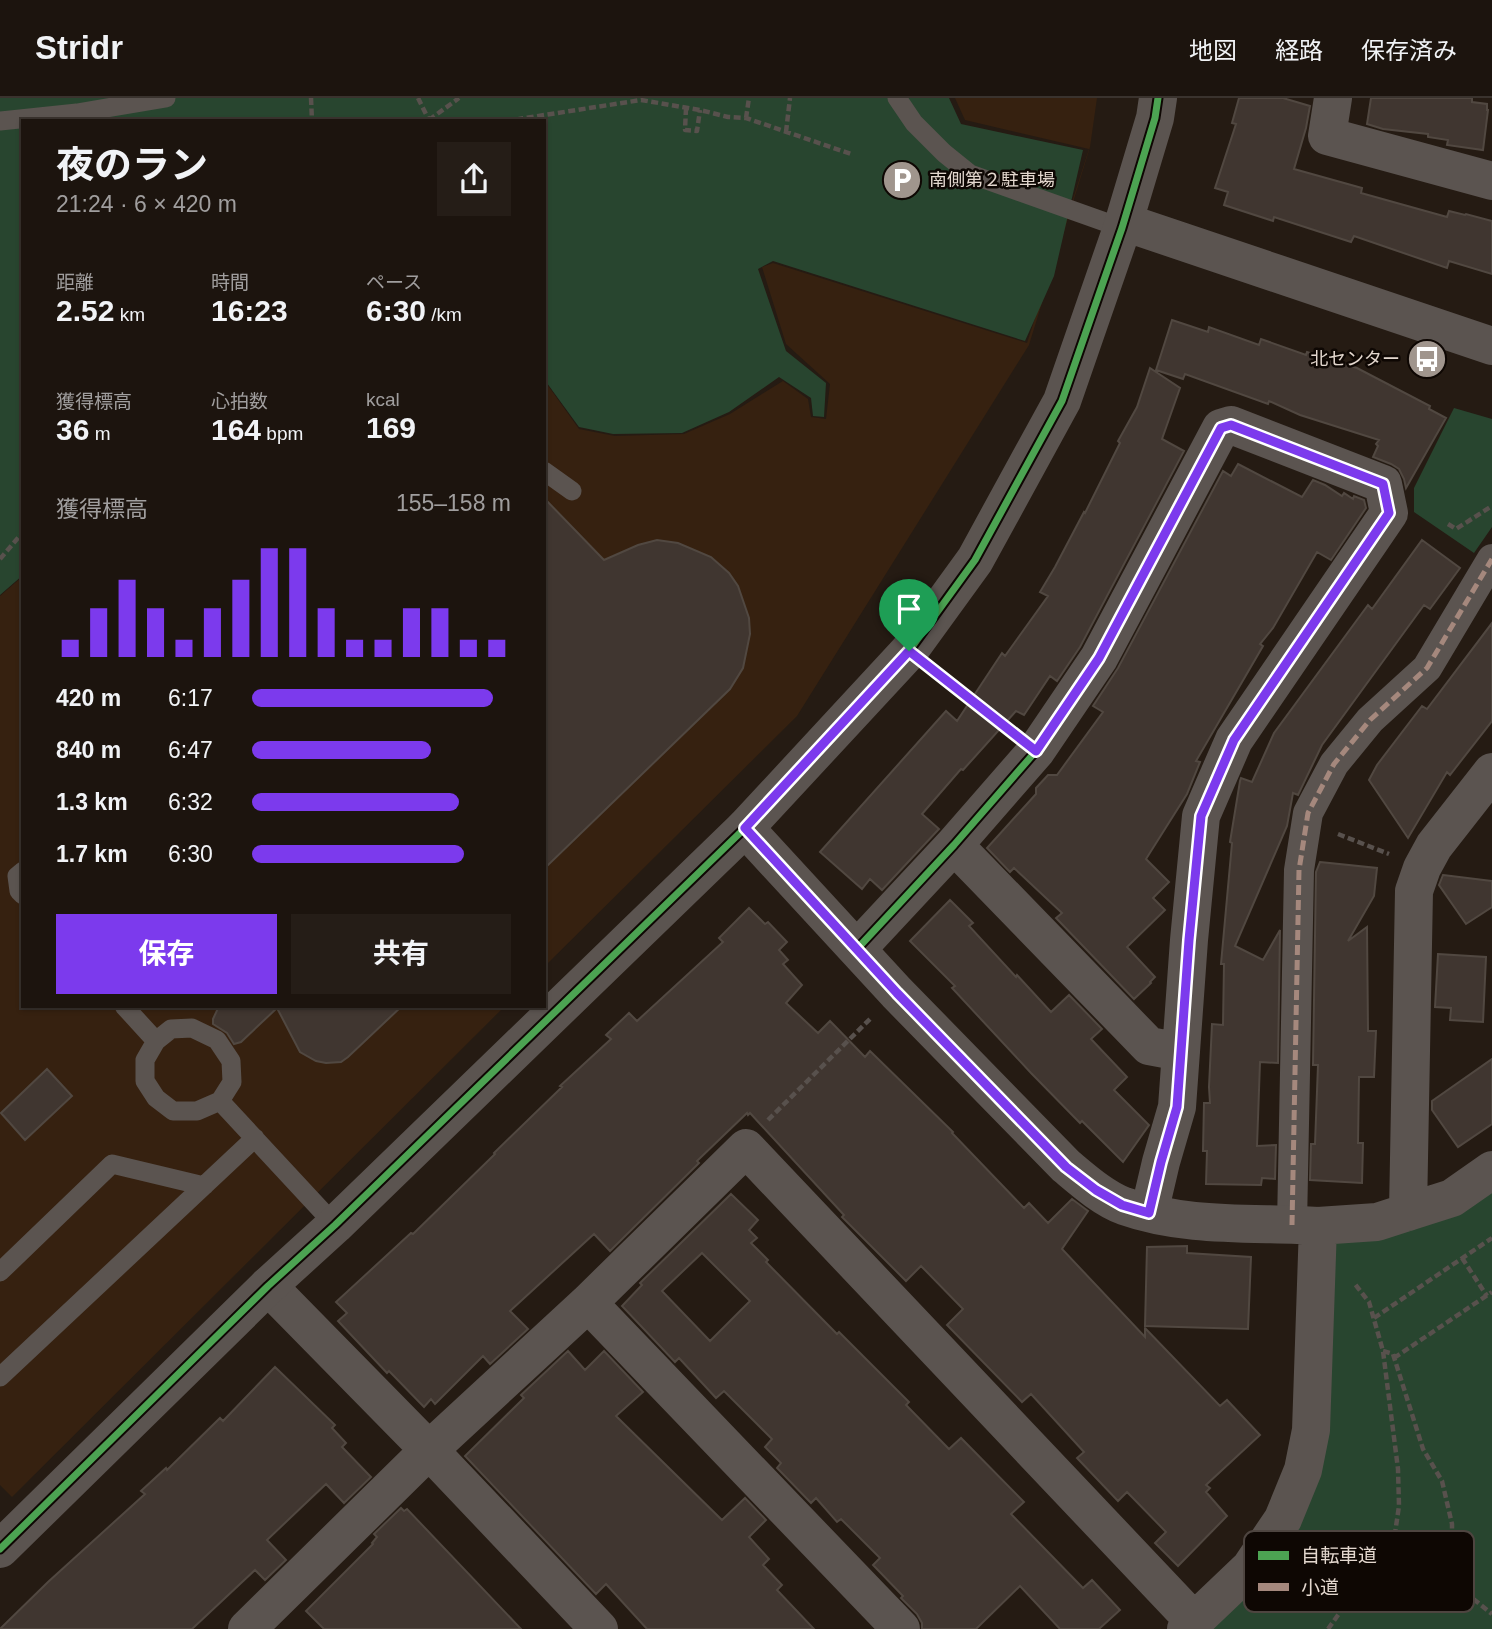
<!DOCTYPE html>
<html lang="ja">
<meta charset="utf-8">
<style>
:root{--surface:#1c140e;--page:#251d17;--text:#f1f3f6;--muted:#a09e9e;--line:#3a332e;--accent:#7c3aed}
body{margin:0;font-family:Arial,"Noto Sans JP",sans-serif;background:var(--page);color:var(--text);height:100vh;display:flex;flex-direction:column;font-size:26px;white-space:nowrap}
*{box-sizing:border-box;margin:0}
p{font-size:23px;color:var(--muted)}
.icon{flex:none;width:38px;height:38px;fill:none;stroke:currentColor;stroke-width:2;stroke-linecap:round;stroke-linejoin:round}
.map{position:relative;flex:1;overflow:hidden}
.details{position:absolute;left:21px;top:21px;width:525px;height:889px;display:flex;flex-direction:column;background:var(--surface);border-radius:0px;box-shadow:0 2px 5px #0004,0 0 0 2px var(--line)}
.details>*{flex:none}
.pin{position:absolute;display:grid;place-items:center;width:60px;height:60px;color:#fff;margin:-72px -30px;border-radius:50% 50% 50% 0;rotate:-45deg;box-shadow:0 0 7px #0007}
.pin .icon{rotate:45deg}
.round{display:grid;place-items:center;flex:none;width:74px;height:74px;border-radius:0px;background:var(--page)}
.head{display:flex;align-items:center;justify-content:space-between;height:119px;padding:0 35px}
h1{font-size:38px;font-weight:700;line-height:52px}
.metrics{display:grid;grid-template-columns:repeat(3,1fr);gap:10px;height:119px;padding:7px 35px}
.metrics div{display:grid;align-content:center}
.metrics b{font-size:30px;font-weight:700}
.metrics small{font-size:19px;font-weight:400}
.metrics p{font-size:19px}
.chart{height:196px;padding:14px 35px}
.chart p{display:flex;justify-content:space-between}
.chart svg{width:100%;height:126px;margin-top:7px;stroke:var(--accent);stroke-width:6}
.cta{display:flex;gap:14px;margin-top:auto;padding:14px 35px}
.cta a{flex:1;height:80px;border-radius:0px;background:var(--accent);color:#fff;font-size:28px;font-weight:700;line-height:80px;text-align:center}
.cta a+a{background:var(--page);color:var(--text)}
ul{padding:0 35px;list-style:none;font-size:23px}
li{display:grid;grid-template-columns:112px 84px 1fr;align-items:center;height:52px}
li i{height:18px;border-radius:9px;background:var(--accent)}
header{display:flex;align-items:center;gap:42px;box-sizing:border-box;height:98px;padding:0 35px;background:var(--surface);border-bottom:2px solid var(--line)}
header strong{font-size:33px}
nav{display:flex;gap:38px;margin-inline-start:auto;font-size:24px}
.map>svg:first-child{display:block}
.built{fill:#362110}
.green{fill:#28452f}
.building{fill:#403630;stroke:#514841;stroke-width:2;fill-rule:evenodd}
.lines{fill:none;stroke-linecap:round;stroke-linejoin:round}
.path{stroke:#58514d;stroke-width:4.5;stroke-dasharray:7 3.5;stroke-linecap:butt}
.service{stroke:#5b5450;stroke-width:19}
.pedestrian{stroke:#5b5450;stroke-width:30}
.minor{stroke:#5b5450;stroke-width:38}
.tertiary{stroke:#5b5450;stroke-width:38}
.quiet{stroke:#a5887d;stroke-width:5;stroke-dasharray:10 5;stroke-linecap:butt}
.cycleway-casing{stroke:#0e0703;stroke-width:11}
.cycleway{stroke:#4ca352;stroke-width:7}
.route-casing{stroke:#fff;stroke-width:14}
.route{stroke:#7c3aed;stroke-width:9}
.labels{text-anchor:middle;stroke-width:5;stroke-linejoin:round;paint-order:stroke}
.poi-label{font-size:18px;fill:#e3d7ce;stroke:#0e0703;text-anchor:start}
.key{fill:#0e0703;stroke:#4e4540;stroke-width:2}
.key-label{font-size:19px;fill:#e3d7ce}
</style>
<header>
<strong>Stridr</strong>
<nav><a>地図</a><a>経路</a><a>保存済み</a></nav>
</header>
<div class="map">
<svg width="1492" height="1531" viewBox="0 0 1492 1531">
<rect width="100%" height="100%" fill="#251b13"/>
<path class="built" d="M955 0H1097L1090 49 1029 247 797 618 544 869V282L579 331 615 338 684 336 730 316 783 283 808 301 811 319 826 321 830 286 786 246 762 169 773 165 1027 245 1089 51 965 22Z
M23 478V908H505L12 1399 0 1387V498Z"/>
<path class="green" d="M0 0H949L961 26 1083 52 1054 178 1025 243 773 163 758 171 786 253 826 285 824 319 813 318 811 300 779 279 729 314 682 335 613 336 579 329 544 281V23H23V477L0 497Z
M1454 310 1492 321V429L1474 455 1414 414V390Z
M1492 1089V1531H1197L1273 1452 1335 1138Z"/>
<path class="building" d="M1239 0H1283L1310 8 1306 30 1294 71 1362 90 1361 95 1447 119 1449 113 1465 117 1466 116 1492 123V176L1449 163 1447 170 1354 138 1351 144 1274 119 1273 123 1224 107 1228 94 1215 90 1236 26 1232 25Z
M1371 0H1472V4L1487 6V12H1488L1483 52 1447 47 1448 42 1428 39V36L1383 31 1367 26Z
M1172 222 1208 234 1209 229 1259 247 1261 241 1306 257 1307 254 1357 270 1430 308 1429 311 1446 320 1406 390 1404 381 1399 371 1391 366 1373 359 1378 348 1376 346 1379 342 1300 317 1269 303 1268 306 1185 276 1183 281 1156 272Z
M1150 270 1180 290 1162 341 1184 353 1080 549 1057 583 1050 578 1024 617 1016 613 963 672 961 671 922 716 939 731 938 732 882 792 870 781 862 791 820 754 946 613 957 623 1002 555 1005 558 1048 498 1040 494 1055 469 1084 414 1085 415 1120 345 1118 343 1137 309Z
M1238 366 1302 399 1313 382 1325 387 1342 398 1344 395 1353 401 1354 398 1364 402 1366 410 1331 462 1317 454 1273 530 1260 546 1263 548 1196 663 1200 664 1187 696 1146 761 1169 784 1153 800 1165 812 1127 849 1155 879 1150 884 1151 885 1134 901 1056 820 1062 815 1014 770 1010 774 987 750 1036 696V690L1048 677H1057L1103 614 1093 608 1118 570 1223 373 1231 378Z
M544 400 604 462 638 447 657 442 678 445 711 459 729 475 738 488 749 520 750 536 743 570 730 591 544 771Z
M1422 442 1460 470 1430 511 1424 507 1322 647 1298 697 1293 695 1287 728 1235 848 1263 862 1280 832 1278 965 1260 964 1257 1048 1276 1047 1275 1081 1262 1080 1261 1087 1206 1086 1207 1053H1203L1204 1005H1210L1209 989 1212 926 1223 927 1224 866H1221L1232 745 1230 744 1240 683 1241 680 1252 684 1274 635 1368 507 1372 511Z
M1492 525V623L1450 677 1447 674 1408 740 1369 682 1377 667 1422 608 1427 611Z
M1320 764 1377 770 1374 798 1348 843 1367 829 1368 933H1376L1374 979H1359L1358 1045H1363L1362 1085 1310 1082 1311 1046H1315L1318 967H1313L1316 774Z
M1443 777 1492 783V809L1466 826 1439 787Z
M950 802 973 825 969 828 1016 879 1017 877 1051 914 1069 897 1102 931 1091 941 1127 979 1114 992 1149 1027 1123 1064 1082 1023 1080 1025 1031 975 952 890 955 888 910 843Z
M749 810 765 826 768 824 787 844 779 852 788 862 783 866 802 887 786 905 818 935 830 923 865 959 870 953 953 1034 952 1035 1024 1110 1029 1105 1048 1125 1072 1101 1088 1113 1062 1151 1145 1239V1230L1220 1308 1227 1302 1260 1337 1206 1387 1210 1390 1206 1394 1227 1418 1178 1468 1155 1445 1166 1434 1127 1394 1118 1403 1077 1360 1084 1354 1031 1296 1022 1304 947 1227 963 1211 921 1168 906 1183 842 1119 844 1117 750 1015 748 1017 747 1015 697 1063 699 1065 610 1153 594 1136 510 1213 528 1231 490 1266 483 1258 435 1306 431 1301 424 1309 389 1273 387 1275 338 1223 347 1215 336 1204 411 1135 413 1136 495 1056 494 1055 562 989 560 988 611 941 606 937 629 915 637 923 723 844 719 840Z
M1438 856 1486 859 1483 924 1450 922 1451 910 1435 909Z
M219 908H402L348 959 341 964 326 965 316 963 300 954 277 910 241 944 234 946 227 935 213 926V921Z
M1492 961V1026L1458 1049 1432 1012V1003Z
M47 971 72 998 25 1042 1 1015Z
M731 1096 758 1122 749 1132 757 1140 751 1145 768 1162 766 1164 837 1236 839 1234 909 1304 906 1307 949 1351 961 1340 1024 1404 1011 1416 1083 1490 1092 1482 1120 1512 1099 1531H1060L1020 1488 976 1531H922V1525L917 1516 901 1500 903 1498 873 1467 880 1460 841 1421 837 1424 816 1400 811 1405 777 1370 781 1365 765 1349 772 1341 724 1293 716 1300 679 1260 675 1264 622 1208 642 1187 640 1185ZM702 1155 750 1203 710 1243 662 1193Z
M1187 1148V1155L1251 1159 1248 1231 1145 1228 1147 1149Z
M568 1253 585 1272 604 1253 643 1294 616 1318 722 1422 745 1400 766 1422 749 1439 769 1461 763 1467 782 1487 777 1492 814 1531H647L606 1486 596 1496 465 1358 524 1300 521 1297Z
M275 1269 335 1327 332 1330 346 1345 342 1349 371 1379 344 1405 326 1386 267 1442 286 1462 265 1482 255 1472 192 1531H0L48 1484 145 1396 141 1393 166 1370 167 1372 220 1320 223 1323Z
M401 1410 404 1413 407 1411 521 1531H324L306 1513 373 1446 372 1445 377 1439 374 1436Z"/>
<g class="lines">
<path class="path" d="M311 0 312 23
M418 0 429 22
M686 10 685 32 697 33 700 12
M746 20 749 0
M429 22 459 0
M506 23 641 2 700 12 728 19 746 20 851 56
M786 34 790 0
M1448 426 1456 431 1492 408
M0 461 23 434
M938 576 1008 631
M1338 736 1389 756
M768 1022 871 920
M1462 1160 1487 1198
M1374 1220 1492 1140
M1383 1253 1393 1256 1423 1351 1442 1383 1452 1426V1438L1441 1475 1492 1516
M1394 1260 1492 1194
M1328 1531 1351 1499 1377 1472 1394 1442 1399 1408 1398 1371 1383 1253 1369 1204 1355 1186"/>
<path class="service" d="M897 0 914 25 944 55 970 76 1122 130
M0 23 77 15 166 0
M544 373 572 393
M23 773 17 778 19 793 23 797
M124 908 156 943 145 962V983L156 1000 173 1013H197L220 1003 335 1127
M156 943 171 931 192 930 217 942 231 963 232 984 220 1003
M0 1174 112 1066 204 1088
M0 1279 255 1040"/>
<path class="pedestrian" d="M1292 1127 1299 772 1308 715 1334 666 1370 622 1427 570 1492 461"/>
<path class="minor" d="M1333 0 1327 38 1492 83
M745 730 897 895 1066 1068C1084 1083 1103 1100 1124 1108 1186 1130 1254 1124 1318 1128L1311 1332 1303 1372 1283 1421 1250 1470 1186 1531
M954 747 1149 948 1181 954
M857 851 954 747 1036 653 1099 560 1221 330 1231 327 1383 386 1389 415 1234 642 1201 718 1189 842 1177 1009 1161 1064 1149 1115
M1408 1114 1414 793 1422 770 1434 748 1492 674
M1318 1128 1377 1124 1408 1114 1452 1100 1492 1072
M268 1188 429 1352 599 1531
M588 1205 901 1531
M247 1531 429 1352 588 1205 746 1050 1194 1523"/>
<path class="tertiary" d="M1124 124 1492 248
M0 1451 268 1188 335 1127 745 730 909 553 975 462 1062 303 1122 130 1155 20 1158 0"/>
<path class="quiet" d="M1292 1127 1299 772 1308 715 1334 666 1370 622 1427 570 1492 461"/>
<g class="cycleway-casing">
<path id="cycleway" d="M857 851 954 747 1036 653 1099 560 1221 330 1231 327 1383 386 1389 415 1234 642 1201 718 1189 842 1177 1009 1161 1064 1149 1115
M0 1451 268 1188 335 1127 745 730 909 553 975 462 1062 303 1122 130 1155 20 1158 0"/>
</g>
<use href="#cycleway" class="cycleway"/>
</g>
<g class="lines">
<g class="route-casing">
<path id="route" d="M1231 327 1383 386 1389 415 1234 642 1201 718 1189 842 1177 1009 1161 1064 1149 1115 1122 1107 1096 1092 1066 1069 897 895 745 730 909 553 1036 653 1099 560 1221 330Z"/>
</g>
<use href="#route" class="route"/>
</g>
<defs>
<g id="parking-disc" transform="scale(2.0125)"><circle r="9.5" fill="#a0958d" stroke="#0e0703"/><path d="M-3.5-5.5H1a3.5 3.5 0 0 1 0 7H-1V5.5H-3.5ZM-1-3.4V-.6H.8a1.4 1.4 0 0 0 0-2.8Z" fill="#fff"/></g>
<g id="bus-disc" transform="scale(2.0125)"><circle r="9.5" fill="#a0958d" stroke="#0e0703"/><path d="M-5-6H5V4H4V6H2V4H-2V6H-4V4H-5ZM-3.5-4V0h7V-4ZM-3.5 1.2v1.5H-2V1.2ZM2 1.2v1.5H3.5V1.2Z" fill="#fff"/></g>
</defs>
<g fill-rule="evenodd">
<use href="#parking-disc" x="902" y="82"/>
<use href="#bus-disc" x="1427" y="261"/>
</g>
<g class="labels">
<g class="poi-label">
<text x="929" y="88">南側第２駐車場</text>
<text x="1400" y="267" text-anchor="end">北センター</text>
</g>
</g>
<rect x="1244" y="1433" width="230" height="81" rx="10" class="key"/>
<rect x="1258" y="1453" width="31" height="9" fill="#4ca352"/>
<rect x="1258" y="1485" width="31" height="8" fill="#a5887d"/>
<g class="key-label">
<text x="1301" y="1464">自転車道</text>
<text x="1301" y="1496">小道</text>
</g>
</svg>
<div class="pin" style="left:909px;top:553px;background:#1e9e55"><svg class="icon" aria-label="arrive" viewBox="0 0 24 24"><path d="M6 21V4h12l-3 4 3 4H6"/></svg></div>
<section class="details">
<div class="head"><div><h1>夜のラン</h1><p>21:24 · 6 × 420 m</p></div><a class="round"><svg class="icon" aria-label="share" viewBox="0 0 24 24"><path d="M12 15V3M7 8l5-5 5 5M5 13v7h14v-7"/></svg></a></div>
<div class="metrics">
<div><p>距離</p><b>2.52<small> km</small></b></div>
<div><p>時間</p><b>16:23</b></div>
<div><p>ペース</p><b>6:30<small> /km</small></b></div>
</div>
<div class="metrics">
<div><p>獲得標高</p><b>36<small> m</small></b></div>
<div><p>心拍数</p><b>164<small> bpm</small></b></div>
<div><p>kcal</p><b>169</b></div>
</div>
<div class="chart"><p><span>獲得標高</span>155–158 m</p>
<svg viewBox="0 0 160 44" preserveAspectRatio="none"><path d="M5 44V38M15 44V27M25 44V17M35 44V27M45 44V38M55 44V27M65 44V17M75 44V6M85 44V6M95 44V27M105 44V38M115 44V38M125 44V27M135 44V27M145 44V38M155 44V38"/></svg>
</div>
<ul>
<li><b>420 m</b>6:17<i style="width:93%"></i></li>
<li><b>840 m</b>6:47<i style="width:69%"></i></li>
<li><b>1.3 km</b>6:32<i style="width:80%"></i></li>
<li><b>1.7 km</b>6:30<i style="width:82%"></i></li>
</ul>
<div class="cta"><a>保存</a><a>共有</a></div>
</section>
</div>
